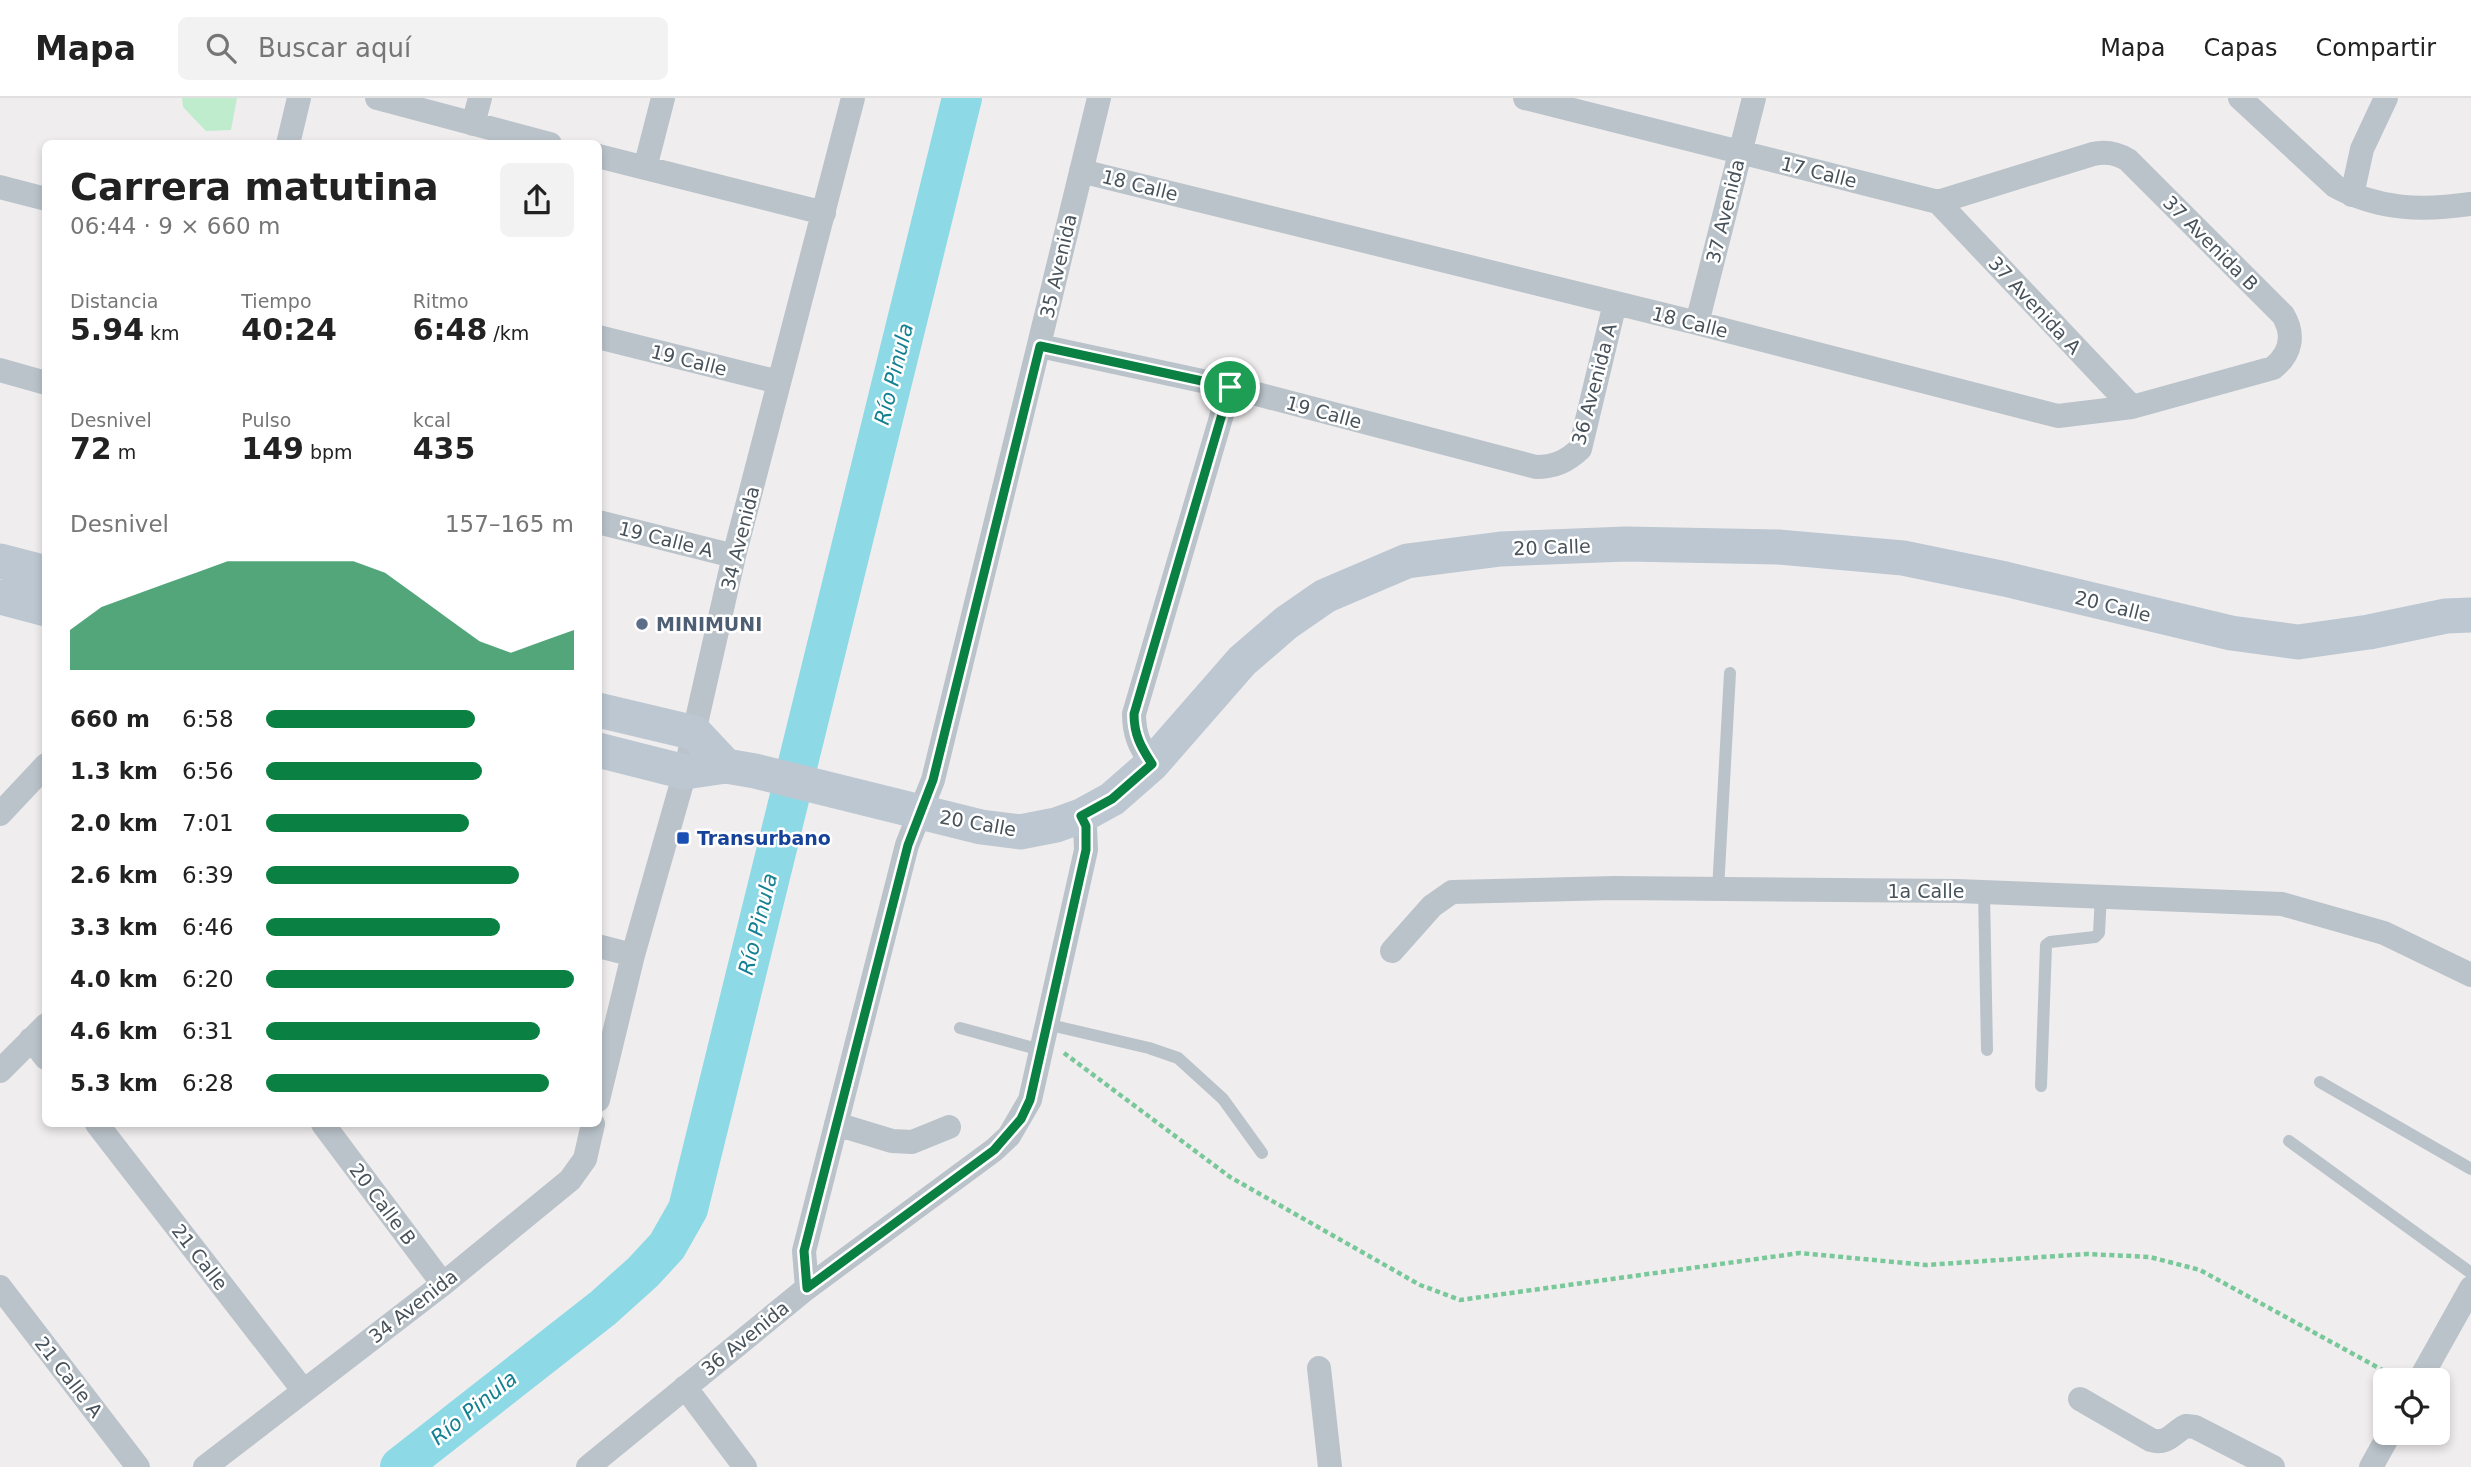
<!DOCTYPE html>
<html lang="es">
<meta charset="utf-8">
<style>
:root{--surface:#fff;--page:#f2f2f2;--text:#222;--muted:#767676;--line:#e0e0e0;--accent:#0b8043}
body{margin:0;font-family:"DejaVu Sans",sans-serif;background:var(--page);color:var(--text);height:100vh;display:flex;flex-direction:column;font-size:26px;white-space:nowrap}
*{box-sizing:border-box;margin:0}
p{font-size:23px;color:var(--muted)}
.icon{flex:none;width:38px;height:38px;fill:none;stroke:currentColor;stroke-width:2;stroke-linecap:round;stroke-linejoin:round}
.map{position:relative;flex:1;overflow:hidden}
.panel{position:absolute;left:42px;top:42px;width:560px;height:987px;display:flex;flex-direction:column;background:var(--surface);border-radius:10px;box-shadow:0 4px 10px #0003}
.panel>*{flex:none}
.controls{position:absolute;left:2373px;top:1270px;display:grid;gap:14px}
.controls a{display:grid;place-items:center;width:77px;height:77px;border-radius:10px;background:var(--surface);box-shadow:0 4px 10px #0003;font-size:35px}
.pin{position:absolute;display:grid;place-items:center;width:60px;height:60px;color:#fff;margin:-30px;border:4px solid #fff;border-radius:50%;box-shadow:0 2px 7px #0007}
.round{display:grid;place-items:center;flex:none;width:74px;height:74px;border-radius:10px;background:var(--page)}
.headline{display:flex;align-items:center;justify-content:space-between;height:119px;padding:0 28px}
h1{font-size:38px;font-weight:800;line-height:52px}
.metrics{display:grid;grid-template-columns:repeat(3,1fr);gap:10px;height:119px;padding:7px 28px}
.metrics div{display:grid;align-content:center}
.metrics b{font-size:30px;font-weight:800}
.metrics small{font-size:19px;font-weight:400}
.metrics p{font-size:19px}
.chart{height:196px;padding:14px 28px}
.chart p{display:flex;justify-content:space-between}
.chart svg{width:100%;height:126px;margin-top:7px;fill:var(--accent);opacity:.7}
ul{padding:0 28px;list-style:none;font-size:23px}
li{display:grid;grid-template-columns:112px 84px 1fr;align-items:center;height:52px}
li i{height:18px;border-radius:9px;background:var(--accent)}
header{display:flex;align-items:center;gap:42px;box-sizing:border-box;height:98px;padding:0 35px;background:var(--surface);border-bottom:2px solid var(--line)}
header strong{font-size:33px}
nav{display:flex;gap:38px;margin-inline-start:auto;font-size:24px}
.search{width:490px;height:63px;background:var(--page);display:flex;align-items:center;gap:18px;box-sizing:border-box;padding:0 24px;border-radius:10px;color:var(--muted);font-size:26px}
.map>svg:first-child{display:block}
.green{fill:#beeccc}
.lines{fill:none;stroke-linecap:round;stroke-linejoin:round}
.river{stroke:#8ddae6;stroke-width:40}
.path{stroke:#78c89a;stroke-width:4.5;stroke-dasharray:5 3.5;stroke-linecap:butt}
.service{stroke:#bac3ca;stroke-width:12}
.minor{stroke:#bac3ca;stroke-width:24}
.secondary{stroke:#bcc7d1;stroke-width:35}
.route-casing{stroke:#fff;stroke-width:14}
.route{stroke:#0b8043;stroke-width:9}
.service-dot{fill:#5c6f8a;stroke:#fff;stroke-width:2.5}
.transit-dot{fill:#1a4fb4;stroke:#fff;stroke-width:2.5}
.labels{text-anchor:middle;stroke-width:5;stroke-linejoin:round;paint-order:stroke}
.street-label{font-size:19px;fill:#47525a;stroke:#fff}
.service-label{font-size:19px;font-weight:bold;fill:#4e5e75;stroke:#fff;text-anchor:start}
.transit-label{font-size:19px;font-weight:bold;fill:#164399;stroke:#fff;text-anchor:start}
.water-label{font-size:21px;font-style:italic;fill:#148192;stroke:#fff}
</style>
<header>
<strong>Mapa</strong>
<div class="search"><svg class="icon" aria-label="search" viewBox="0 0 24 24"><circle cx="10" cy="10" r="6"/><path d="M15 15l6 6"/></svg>Buscar aquí</div>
<nav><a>Mapa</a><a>Capas</a><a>Compartir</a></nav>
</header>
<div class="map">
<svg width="2471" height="1369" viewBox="0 0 2471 1369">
<rect width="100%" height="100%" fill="#f0edee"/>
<path class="green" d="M182 0H237L231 32 206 33 183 9Z"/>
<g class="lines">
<path class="river" d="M400 1369 603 1210 643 1174 667 1148 688 1111 962 0"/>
<path class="path" d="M1064 955 1230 1079 1420 1187 1460 1202 1800 1155 1926 1167 2087 1156 2150 1159 2200 1172 2397 1280"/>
<path class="service" d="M1718 792 1730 575
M1984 794 1987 952
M1046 926 1149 950 1178 960 1223 1001 1262 1055
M960 930 1041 952
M2320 984 2471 1071
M2041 988 2046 847 2050 844 2095 839 2099 835 2101 797
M2289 1043 2471 1175"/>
<path class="minor" d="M377 0 550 46
M2240 0 2335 88C2379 112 2422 113 2471 106
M473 26 480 0
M288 46 299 0
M598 58 824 115
M645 70 663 0
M1081 73 1697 225 2058 318 2132 309 2273 270C2291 256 2295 237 2283 217L2128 62C2116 55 2106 53 2093 56L1938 104 1525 0
M0 89 46 101
M2352 97 2362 51 2386 0
M1938 104 2132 309
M1697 225 1754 0
M598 239 779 284
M1040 248 1230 289 1536 369C1555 369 1567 363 1580 351L1615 205
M0 272 46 285
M598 424 734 458
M1152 666C1140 649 1134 637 1134 616L1230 289
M0 716 46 667
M598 848 633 857
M1392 853 1432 808 1452 794 1614 790 1957 793 2282 806 2384 835 2471 877
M31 941 46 960
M0 973 46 927
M598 1002 633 857 685 674 734 458 853 0
M97 1026 303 1292
M323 1026 443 1186
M836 1026 892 1043 912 1044 949 1029
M0 1189 138 1369
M807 1190 804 1153 907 747 933 682 1099 0
M1319 1270 1330 1369
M2419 1283 2471 1190
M685 1289 745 1369
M2080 1301 2151 1342C2168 1347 2172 1335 2186 1328L2195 1329 2273 1369
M205 1369 443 1186 570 1082 585 1061 593 1026
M588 1369 807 1190 994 1052 1009 1038 1030 1002 1086 752 1085 728 1081 718
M2371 1369 2390 1335"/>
<path class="secondary" d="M0 463 46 475
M0 499 46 511
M598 612 695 635 726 668
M598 652 685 674 726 668 755 673 981 729 1020 734 1056 727 1081 718 1112 701 1152 666 1242 563 1286 525 1325 498 1407 463 1501 451 1626 446 1778 449 1903 460 2005 481 2231 535 2298 544 2369 534 2446 518 2471 517"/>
</g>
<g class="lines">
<g class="route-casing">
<path id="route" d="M1040 248 1230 289 1134 616C1134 637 1141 649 1152 666L1112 701 1081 718 1086 728V752L1030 1002 1021 1021 994 1052 807 1190 804 1153 908 747 933 682Z"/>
</g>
<use href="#route" class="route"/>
</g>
<circle class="service-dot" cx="642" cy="526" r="7"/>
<rect class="transit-dot" x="676" y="733" width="14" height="14" rx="3.5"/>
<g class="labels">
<g class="street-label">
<text transform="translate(1819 74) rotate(14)" y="7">17 Calle</text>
<text transform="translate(1140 87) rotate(14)" y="7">18 Calle</text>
<text transform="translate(1725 113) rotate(-76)" y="7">37 Avenida</text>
<text transform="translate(2211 145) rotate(45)" y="7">37 Avenida B</text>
<text transform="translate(1058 168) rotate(-77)" y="7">35 Avenida</text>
<text transform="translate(2035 207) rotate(47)" y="7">37 Avenida A</text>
<text transform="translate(1690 224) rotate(14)" y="7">18 Calle</text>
<text transform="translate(689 262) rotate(14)" y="7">19 Calle</text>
<text transform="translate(1594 286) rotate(-75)" y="7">36 Avenida A</text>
<text transform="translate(1324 314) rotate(15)" y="7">19 Calle</text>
<text transform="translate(740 440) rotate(-76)" y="7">34 Avenida</text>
<text transform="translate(666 441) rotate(14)" y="7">19 Calle A</text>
<text transform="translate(1552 449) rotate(-2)" y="7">20 Calle</text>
<text transform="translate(2113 508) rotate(14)" y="7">20 Calle</text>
<text transform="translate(978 725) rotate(10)" y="7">20 Calle</text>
<text x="1926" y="800">1a Calle</text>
<text transform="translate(383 1106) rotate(53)" y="7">20 Calle B</text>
<text transform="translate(200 1159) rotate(52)" y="7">21 Calle</text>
<text transform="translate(413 1208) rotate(-38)" y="7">34 Avenida</text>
<text transform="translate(745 1240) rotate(-39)" y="7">36 Avenida</text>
<text transform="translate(69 1279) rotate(52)" y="7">21 Calle A</text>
</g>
<g class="service-label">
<text x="656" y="533">MINIMUNI</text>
</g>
<g class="transit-label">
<text x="697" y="747">Transurbano</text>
</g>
<g class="water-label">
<text transform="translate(894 276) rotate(-76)" y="7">Río Pinula</text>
<text transform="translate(758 826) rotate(-76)" y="7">Río Pinula</text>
<text transform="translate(474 1310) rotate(-39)" y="7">Río Pinula</text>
</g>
</g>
</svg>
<div class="controls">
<a><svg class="icon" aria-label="locate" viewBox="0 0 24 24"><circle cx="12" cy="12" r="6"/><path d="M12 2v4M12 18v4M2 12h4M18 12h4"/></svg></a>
</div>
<div class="pin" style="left:1230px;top:289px;background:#1e9e55"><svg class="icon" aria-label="arrive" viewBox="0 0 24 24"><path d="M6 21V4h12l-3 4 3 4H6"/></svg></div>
<section class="panel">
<div class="headline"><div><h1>Carrera matutina</h1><p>06:44 · 9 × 660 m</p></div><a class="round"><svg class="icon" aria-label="share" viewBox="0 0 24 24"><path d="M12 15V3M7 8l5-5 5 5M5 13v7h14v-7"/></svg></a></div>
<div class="metrics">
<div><p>Distancia</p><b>5.94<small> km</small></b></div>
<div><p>Tiempo</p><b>40:24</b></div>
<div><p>Ritmo</p><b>6:48<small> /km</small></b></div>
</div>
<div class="metrics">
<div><p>Desnivel</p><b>72<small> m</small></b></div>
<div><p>Pulso</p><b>149<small> bpm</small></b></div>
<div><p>kcal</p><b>435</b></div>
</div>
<div class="chart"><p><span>Desnivel</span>157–165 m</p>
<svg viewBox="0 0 160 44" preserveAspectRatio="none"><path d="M0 44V30L10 22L20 18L30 14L40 10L50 6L60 6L70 6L80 6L90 6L100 10L110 18L120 26L130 34L140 38L150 34L160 30V44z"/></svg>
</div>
<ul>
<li><b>660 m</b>6:58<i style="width:68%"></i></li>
<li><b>1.3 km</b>6:56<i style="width:70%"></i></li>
<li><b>2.0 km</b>7:01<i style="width:66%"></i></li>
<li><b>2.6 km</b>6:39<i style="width:82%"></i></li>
<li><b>3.3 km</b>6:46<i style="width:76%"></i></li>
<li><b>4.0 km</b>6:20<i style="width:100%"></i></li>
<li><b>4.6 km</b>6:31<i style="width:89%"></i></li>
<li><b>5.3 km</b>6:28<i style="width:92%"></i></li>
</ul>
</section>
</div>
